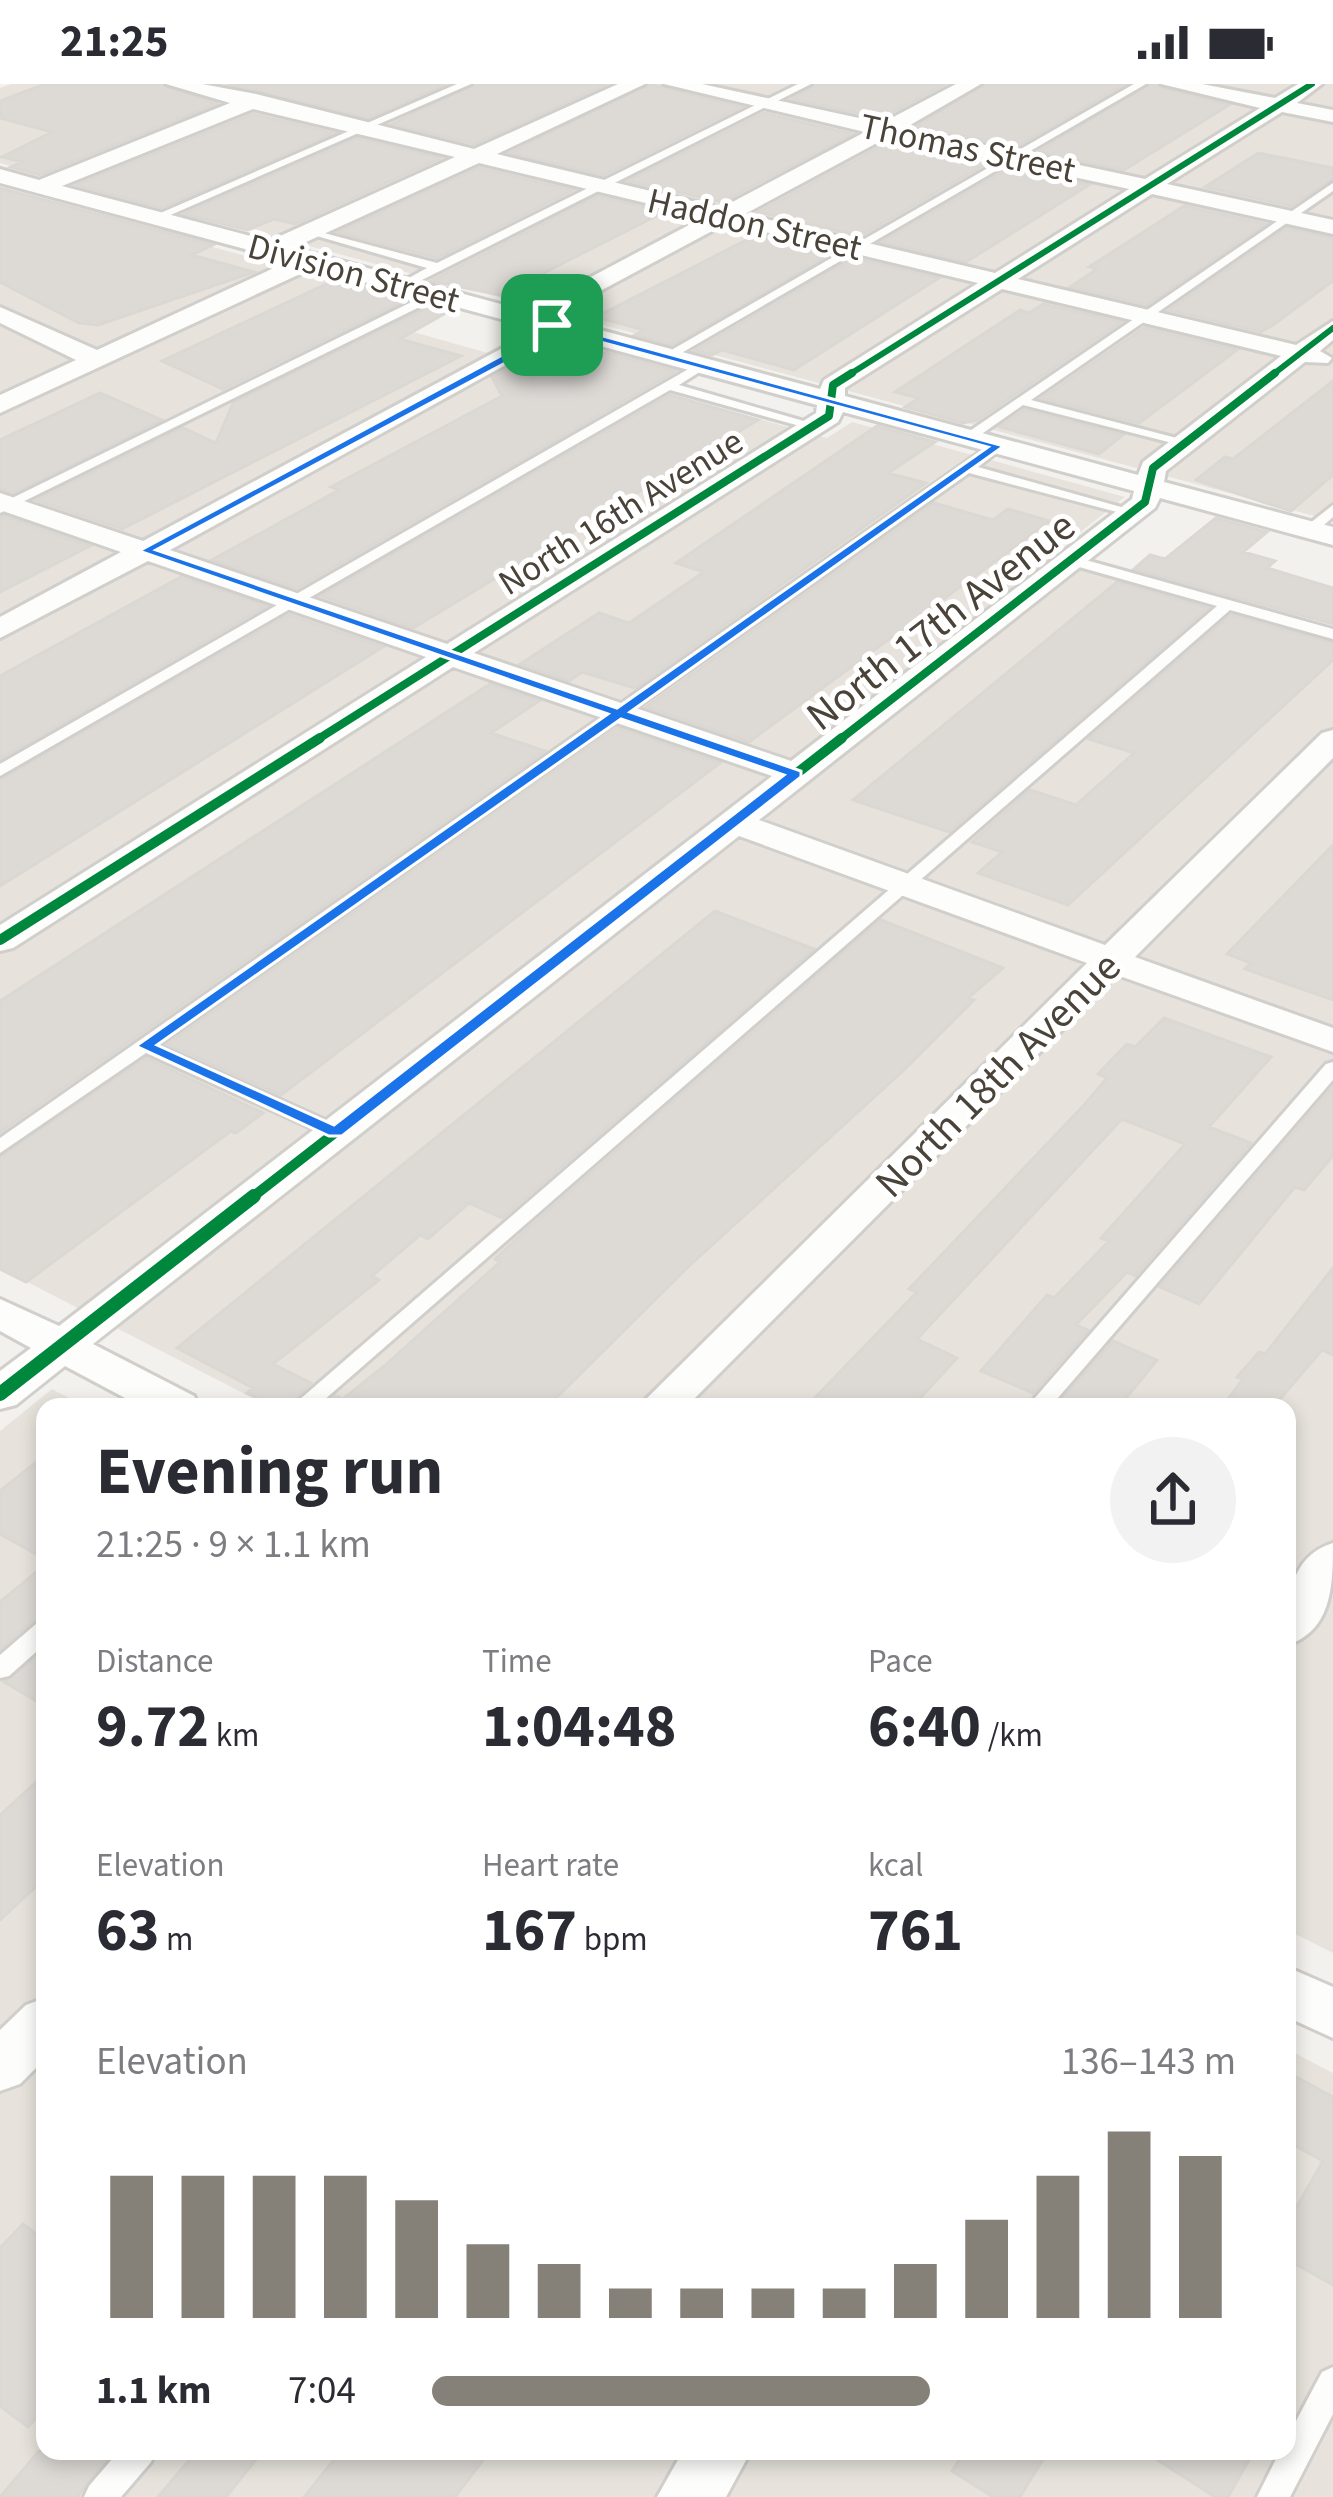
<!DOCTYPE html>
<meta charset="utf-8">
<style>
:root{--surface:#fff;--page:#f2f2f3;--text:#2b2b33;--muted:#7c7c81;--accent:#858078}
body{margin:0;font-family:"Source Sans 3",sans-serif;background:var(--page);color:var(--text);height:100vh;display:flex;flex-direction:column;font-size:45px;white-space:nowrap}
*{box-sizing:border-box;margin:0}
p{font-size:39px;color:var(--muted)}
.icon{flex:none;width:66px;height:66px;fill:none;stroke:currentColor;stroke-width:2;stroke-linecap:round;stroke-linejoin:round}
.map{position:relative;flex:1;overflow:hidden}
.panel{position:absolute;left:36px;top:1314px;width:1260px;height:1062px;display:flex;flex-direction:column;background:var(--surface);border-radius:24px;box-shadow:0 6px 18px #0003}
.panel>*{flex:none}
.pin{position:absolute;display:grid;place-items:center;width:102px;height:102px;color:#fff;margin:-51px;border-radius:24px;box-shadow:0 6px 18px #0006}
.round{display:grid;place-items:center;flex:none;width:126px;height:126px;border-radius:63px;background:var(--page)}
.summary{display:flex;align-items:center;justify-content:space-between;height:204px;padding:0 60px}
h1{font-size:66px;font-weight:700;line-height:90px}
.metrics{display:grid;grid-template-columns:repeat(3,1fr);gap:18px;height:204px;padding:12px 60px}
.metrics div{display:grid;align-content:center}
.metrics b{font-size:60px;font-weight:700}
.metrics small{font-size:33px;font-weight:400}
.metrics p{font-size:33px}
.chart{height:336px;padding:24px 60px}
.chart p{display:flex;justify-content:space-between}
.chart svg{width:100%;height:216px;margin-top:12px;stroke:var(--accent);stroke-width:6}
ul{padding:0 60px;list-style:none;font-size:39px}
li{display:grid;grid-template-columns:192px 144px 1fr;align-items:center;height:90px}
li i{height:30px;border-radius:15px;background:var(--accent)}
.status{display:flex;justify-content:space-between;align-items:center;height:84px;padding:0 60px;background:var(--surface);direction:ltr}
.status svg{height:33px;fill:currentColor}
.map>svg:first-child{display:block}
.residential{fill:#e7e3dc}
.building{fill:#dddad6;stroke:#dbd8d3;stroke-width:3}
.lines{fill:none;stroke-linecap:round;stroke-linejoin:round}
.service-casing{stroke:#d1cfcb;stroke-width:6}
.minor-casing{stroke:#d1cfcb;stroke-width:6}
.service{fill:#fdfdfc;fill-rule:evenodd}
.minor{fill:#fdfdfc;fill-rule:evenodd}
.cycleway-far3-casing{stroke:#fff;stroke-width:10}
.cycleway-far2-casing{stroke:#fff;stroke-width:12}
.cycleway-far1-casing{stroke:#fff;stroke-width:16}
.cycleway-casing{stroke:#fff;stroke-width:21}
.cycleway-far3{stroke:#00873e;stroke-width:6}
.cycleway-far2{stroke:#00873e;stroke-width:8}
.cycleway-far1{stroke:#00873e;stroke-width:10}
.cycleway{stroke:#00873e;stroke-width:14}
.route{fill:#1a73e8;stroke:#fff;stroke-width:3;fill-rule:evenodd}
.labels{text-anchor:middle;stroke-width:10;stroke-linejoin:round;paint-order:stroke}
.far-street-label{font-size:36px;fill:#4a4339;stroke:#fff}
.street-label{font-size:42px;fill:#4a4339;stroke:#fff}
</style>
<div class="status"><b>21:25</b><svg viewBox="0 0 49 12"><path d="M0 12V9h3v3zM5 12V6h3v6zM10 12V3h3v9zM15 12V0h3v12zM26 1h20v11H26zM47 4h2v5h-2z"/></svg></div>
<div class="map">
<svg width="1333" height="2413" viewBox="0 0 1333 2413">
<rect width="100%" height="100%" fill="#f3f1ed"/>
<path class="residential" d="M12 0H1333V437L0 79V4Z
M0 106 410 216 371 236 594 299 558 321 614 337 663 308 827 354 852 338 1125 413 1050 472 1333 554V1869L1287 1846V1323H270L0 1184Z
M52 1305 86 1323H45V2367H1287V1965L1333 1989V2413H0V1347Z"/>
<path class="building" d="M45 0H162L216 20 39 91 11 83 23 78 2 73 52 48 0 34V17Z
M227 0H446L368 34Z
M475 0H607L474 60 392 40Z
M649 0 741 23 604 91 510 69Z
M815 0H946L881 34 792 15Z
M985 0H1125L1016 63 917 42Z
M1150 0 1229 21 1124 86 1038 68Z
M764 29 852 50 722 118 628 97Z
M253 30 334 49 161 124 76 101Z
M357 54 441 74 295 140 274 135 247 146 184 130Z
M889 58 987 79 860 152 759 128Z
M1258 69 1333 84V95L1291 122 1205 103Z
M479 84 573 106 437 174 338 148Z
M1010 84 1089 101 966 178 882 158Z
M0 104 213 161 192 171 254 188 98 241 79 239 0 198Z
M598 112 664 128 500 211 431 197Z
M1184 122 1265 140 1147 221 1070 203 1097 185 1089 183Z
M1287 144 1333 154V197L1273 241 1261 248 1169 226Z
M756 151 832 169 672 261 635 251 644 246 596 233Z
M854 174 939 194 794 286 722 266 712 271 694 267Z
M337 195 408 215 223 305 162 277Z
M1043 220 1121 238 977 336 963 339 905 323 919 314 895 308 1020 226 1029 229Z
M433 221 451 226 400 255 461 272 122 445 36 416 183 344 216 359 233 319Z
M1144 244 1237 266 1139 339 1042 314Z
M605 268 676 287 297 504 212 476 339 406 331 403 502 312 492 293 507 285 532 292 542 287 562 293Z
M1333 297V391L1291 427 1196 396 1225 373 1233 375Z
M100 309 162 336 13 409 0 405V356Z
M670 311 758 336 413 544 321 512Z
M1024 326 1123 351 1099 370 1000 343Z
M877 342 935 358 888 389 926 399 635 604 582 588 569 597 520 580 599 529 629 539 704 488 676 479Z
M934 419 993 436 1008 425 1050 437 749 658 646 623Z
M4 432 90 462 0 508V433Z
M1216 434 1267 448 1243 468 1275 477 1267 484 1333 504V540L1134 485 1150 471 1165 475Z
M181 493 266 522 0 675V592Z
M1117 498 1208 524 949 748 853 716Z
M289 531 383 563 0 802V696Z
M1231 531 1333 559V576L1068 821 978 789 1002 768 972 758 1030 706 1076 721 1134 669 1089 655Z
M490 600 539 617 491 649 545 667 0 1048V917Z
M616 643 720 679 281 1011 167 960Z
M1333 761V916L1245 885 1251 879 1227 870Z
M715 827 814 865 502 1134 469 1119 428 1155 420 1151 372 1192 379 1196 273 1280 311 1299 287 1323H275L247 1309 253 1304 177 1264Z
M881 836 1003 884 968 914 974 916 903 987 689 1182 547 1323H323L336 1312 343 1315 383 1283 500 1178 495 1175 525 1147Z
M1164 934 1271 973 1209 1043 1251 1059 1135 1192 1127 1188 1076 1241 1088 1246 1033 1309 981 1287 1047 1211 1054 1214 1109 1157 1101 1154 1185 1060 1122 1035 917 1255 957 1274 912 1323H806L917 1208 909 1205 1084 1021 1107 994 1098 990 1127 960 1135 963Z
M146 974 263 1029 236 1049 231 1047 26 1198 0 1185V1073Z
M1333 1003V1072L1304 1106 1295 1103 1199 1220 1160 1203Z
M1333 1184V1271L1322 1266 1273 1323H1222L1243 1295 1237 1293 1259 1268 1265 1270Z
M1113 1257 1157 1276 1119 1323 1058 1320Z
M45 1371V1475L0 1450V1407Z
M45 1481V1533L33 1537 0 1565V1518Z
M45 1566V1622L4 1598Z
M45 1690V1794L0 1836V1731Z
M1287 1988 1333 2013V2201L1287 2175V2140L1323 2077 1287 2057Z
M23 2140 45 2157V2324L28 2343 0 2322V2164Z
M39 2367H113L77 2413H0Z
M197 2367H263L226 2413H158Z
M341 2367H490L455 2413H304Z
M965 2367H1048L1020 2413H993L952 2387Z
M1144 2367H1254L1228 2413H1215Z"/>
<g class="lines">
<g class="service-casing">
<path id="service" d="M457 0H471L159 136 149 134Z
M798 0H811L406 204 396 201 427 184 303 148 309 145 437 179Z
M1134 0H1146L671 275 661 272Z
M1333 99V107L1031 316 1188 357V363L1023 321 973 356 961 353Z
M436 206 440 207V213L0 429V420Z
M699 279 709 282 679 301 821 342 814 346 670 306 0 692V680Z
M993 359 1005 362 978 383 1139 428 1132 432 969 389 158 961 343 1044 346 1048 343 1052H329L146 969 0 1069V1054Z
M1333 421V433L1315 449H1305V443Z
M1065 473H1075L1333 545V555L1230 526 316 1323H291L1217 522 1065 479Z
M1333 978V996L1050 1323H1027L1326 980Z
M45 1537V1560L9 1592 0 1594V1571L36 1540Z
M1333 2283V2330L1290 2413H1257L1280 2367H1287V2354L1322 2288Z
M119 2367H156L151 2378 121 2413H84L89 2402Z"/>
</g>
<g class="minor-casing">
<path id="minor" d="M166 0H202L256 10 474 65 618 0H645L497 70 721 124 865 48 664 0H702L882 39 956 0H981L905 44 1145 95 1260 24 1161 0H1202L1275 14 1298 0H1322L1297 19 1333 26V38L1282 28 1167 100 1333 136V150L1152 110 1018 195 1296 261 1333 237V256L1320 267 1332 274 1328 279 1305 278 1166 387 1164 398 1333 443V461L1160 414 1155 424 759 736 1105 861 1322 649 1333 646V674L1135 873 1333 944V968L1117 891 686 1323H638L1087 879 739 752 93 1260 194 1312 200 1323H142L65 1282 16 1321 0 1325V1287L31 1264 0 1247V1215L59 1242 772 692 453 583 13 864 0 867V841L426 573 148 477 0 554V533L121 468 0 426V409L143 457 538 245 313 184 0 329V311L76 276 0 239V223L97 266 289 177 0 99V85L39 96 230 19ZM253 25 455 73 269 157 62 102ZM888 53 1129 105 995 189 745 130ZM479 79 704 133 555 212 545 232 293 164ZM727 139 978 199 824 296 820 305 567 237 574 221ZM1002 205 1281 272 1143 378 1138 391 845 312V304ZM560 251 817 321 816 329 447 560 170 466ZM843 328 1134 407 1132 415 791 677 474 569 838 338Z
M1333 1459C1333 1499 1333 1547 1287 1561 1287 1521 1287 1473 1333 1459Z
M1287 1883 1333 1903V1954L1287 1933Z
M45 1914V1975L20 2000 0 2007V1946L26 1921Z
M683 2367H751L726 2413H657Z"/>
</g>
<use href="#service" class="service"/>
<use href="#minor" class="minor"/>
<g class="cycleway-far3-casing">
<path id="cycleway-far3" d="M847 292 1312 0
M1271 292 1333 244"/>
</g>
<g class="cycleway-far2-casing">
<path id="cycleway-far2" d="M315 657 829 332 833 301 852 289
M838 657 1145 418 1153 384 1275 289"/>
</g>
<g class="cycleway-far1-casing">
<path id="cycleway-far1" d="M0 856 320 654
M250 1115 842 654"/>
</g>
<g class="cycleway-casing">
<path id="cycleway" d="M0 1310 254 1112"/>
</g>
<use href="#cycleway-far3" class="cycleway-far3"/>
<use href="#cycleway-far2" class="cycleway-far2"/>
<use href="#cycleway-far1" class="cycleway-far1"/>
<use href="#cycleway" class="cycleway"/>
</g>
<path class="route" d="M552 238 1004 362 630 628 801 687V693L342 1052H329L136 962 608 630 139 467 543 249ZM556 246 988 363 617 624 156 466 552 254ZM621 635 784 691 334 1041 157 961Z"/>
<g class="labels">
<g class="far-street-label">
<text transform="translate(968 63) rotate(12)" y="13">Thomas Street</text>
<text transform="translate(755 139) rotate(13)" y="13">Haddon Street</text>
<text transform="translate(354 188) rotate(15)" y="13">Division Street</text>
<text transform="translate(620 427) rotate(-32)" y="13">North 16th Avenue</text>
</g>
<g class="street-label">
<text transform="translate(940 536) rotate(-38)" y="15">North 17th Avenue</text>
<text transform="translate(997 990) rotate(-45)" y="15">North 18th Avenue</text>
</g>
</g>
</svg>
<div class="pin" style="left:552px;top:241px;background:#1e9e55"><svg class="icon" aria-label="arrive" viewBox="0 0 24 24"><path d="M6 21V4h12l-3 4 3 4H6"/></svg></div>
<section class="panel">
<div class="summary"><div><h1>Evening run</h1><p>21:25 · 9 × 1.1 km</p></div><a class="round"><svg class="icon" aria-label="share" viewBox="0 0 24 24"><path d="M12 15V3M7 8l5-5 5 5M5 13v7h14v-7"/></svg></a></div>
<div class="metrics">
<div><p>Distance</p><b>9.72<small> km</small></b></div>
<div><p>Time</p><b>1:04:48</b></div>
<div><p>Pace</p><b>6:40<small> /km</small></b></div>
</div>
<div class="metrics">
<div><p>Elevation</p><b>63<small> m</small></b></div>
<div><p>Heart rate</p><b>167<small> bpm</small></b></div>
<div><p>kcal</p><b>761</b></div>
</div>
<div class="chart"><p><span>Elevation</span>136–143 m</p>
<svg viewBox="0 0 160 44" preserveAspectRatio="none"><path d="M5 44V15M15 44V15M25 44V15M35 44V15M45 44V20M55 44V29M65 44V33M75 44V38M85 44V38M95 44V38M105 44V38M115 44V33M125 44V24M135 44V15M145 44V6M155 44V11"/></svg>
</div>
<ul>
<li><b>1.1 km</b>7:04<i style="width:62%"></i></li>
</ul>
</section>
</div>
